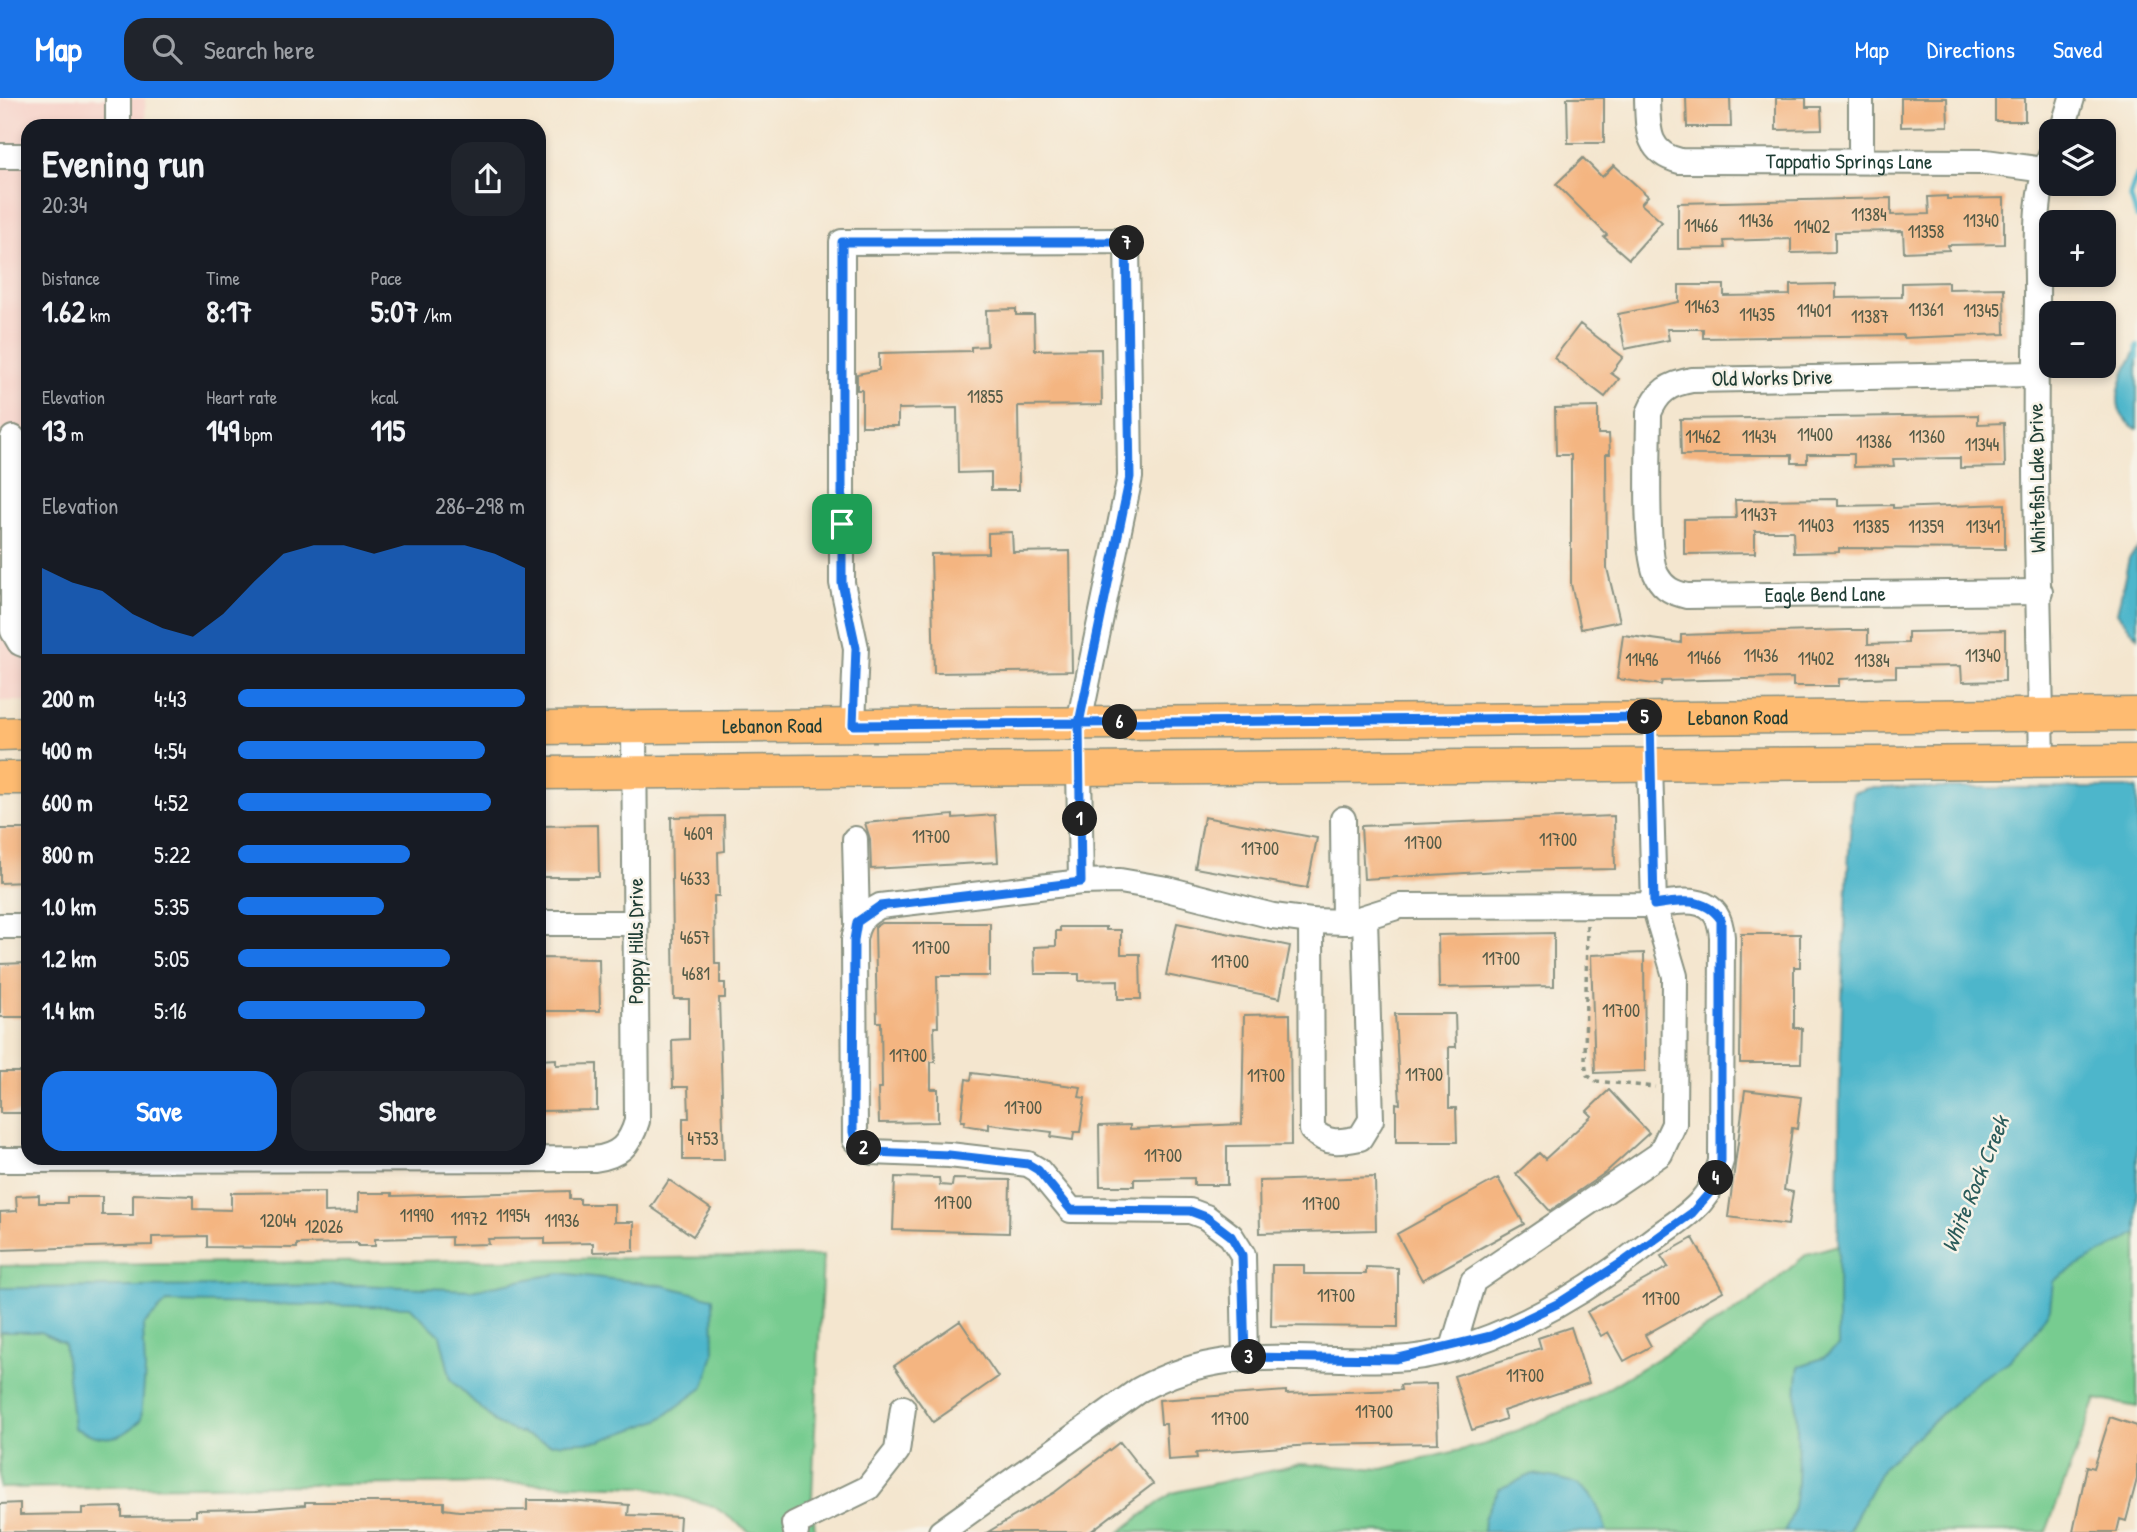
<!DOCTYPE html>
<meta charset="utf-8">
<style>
:root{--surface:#171b24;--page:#20242c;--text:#f1f3f6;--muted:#9ea1a6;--accent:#1a73e8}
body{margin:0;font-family:"Patrick Hand",sans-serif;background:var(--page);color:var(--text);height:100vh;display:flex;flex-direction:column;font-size:26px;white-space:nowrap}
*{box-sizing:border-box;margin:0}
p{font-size:23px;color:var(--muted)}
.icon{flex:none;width:38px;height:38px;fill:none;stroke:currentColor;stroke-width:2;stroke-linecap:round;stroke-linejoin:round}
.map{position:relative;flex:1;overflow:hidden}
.drawer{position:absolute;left:21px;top:21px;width:525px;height:1046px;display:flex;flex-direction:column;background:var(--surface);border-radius:21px;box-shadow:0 4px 10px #0003}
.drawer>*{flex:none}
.controls{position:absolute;left:2039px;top:21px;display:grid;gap:14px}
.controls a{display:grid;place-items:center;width:77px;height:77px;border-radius:14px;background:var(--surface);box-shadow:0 4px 10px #0003;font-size:35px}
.pin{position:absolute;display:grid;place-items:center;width:60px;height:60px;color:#fff;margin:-30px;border-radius:14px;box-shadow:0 4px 10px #0006}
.km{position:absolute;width:35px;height:35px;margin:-18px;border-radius:50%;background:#222;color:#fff;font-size:19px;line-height:35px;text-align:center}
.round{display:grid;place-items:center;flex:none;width:74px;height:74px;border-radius:21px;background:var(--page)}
.head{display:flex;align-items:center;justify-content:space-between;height:119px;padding:0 21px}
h1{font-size:38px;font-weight:700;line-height:52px}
.stats{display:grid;grid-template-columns:repeat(3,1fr);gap:10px;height:119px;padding:7px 21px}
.stats div{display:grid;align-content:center}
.stats b{font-size:30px;font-weight:700}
.stats small{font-size:19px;font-weight:400}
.stats p{font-size:19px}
.chart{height:196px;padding:14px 21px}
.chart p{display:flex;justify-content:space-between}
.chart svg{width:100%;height:126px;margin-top:7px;fill:var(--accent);opacity:.7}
.cta{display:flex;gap:14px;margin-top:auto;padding:14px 21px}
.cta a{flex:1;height:80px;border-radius:21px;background:var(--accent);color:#fff;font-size:28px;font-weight:700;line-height:80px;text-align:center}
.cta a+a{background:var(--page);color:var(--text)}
ul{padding:0 21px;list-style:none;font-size:23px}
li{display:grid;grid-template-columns:112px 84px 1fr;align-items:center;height:52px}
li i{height:18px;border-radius:9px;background:var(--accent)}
header{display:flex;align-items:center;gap:42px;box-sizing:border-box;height:98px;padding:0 35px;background:var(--accent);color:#fff}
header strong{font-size:33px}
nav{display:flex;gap:38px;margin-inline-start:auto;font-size:24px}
.search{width:490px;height:63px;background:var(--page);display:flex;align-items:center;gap:18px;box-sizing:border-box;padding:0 24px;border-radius:21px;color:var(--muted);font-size:26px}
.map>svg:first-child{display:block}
.built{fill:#f7d1c8}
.green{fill:#77cc90;stroke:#4b8462;stroke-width:2}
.water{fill:#4db6cb;stroke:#367a80;stroke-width:2}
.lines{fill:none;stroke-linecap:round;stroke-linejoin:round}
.stream{stroke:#4db6cb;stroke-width:5}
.building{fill:#f4b581}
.minor-casing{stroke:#8a9282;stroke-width:28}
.major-casing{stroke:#8a9282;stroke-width:35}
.path{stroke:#8a9282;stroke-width:3.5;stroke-dasharray:5 5;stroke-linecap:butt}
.minor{stroke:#fff;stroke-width:24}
.major{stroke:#febb71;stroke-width:32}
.route-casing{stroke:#fff;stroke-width:14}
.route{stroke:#1a73e8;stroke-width:9}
.labels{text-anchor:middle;stroke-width:5;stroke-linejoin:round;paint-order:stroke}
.number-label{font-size:18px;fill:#545b47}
.street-label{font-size:21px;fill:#1f3d34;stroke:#f7f3e8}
.water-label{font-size:23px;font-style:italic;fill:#2a5b5a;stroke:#f7f3e8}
</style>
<header>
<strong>Map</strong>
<div class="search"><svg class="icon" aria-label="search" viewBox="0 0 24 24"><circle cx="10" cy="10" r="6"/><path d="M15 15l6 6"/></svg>Search here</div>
<nav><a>Map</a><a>Directions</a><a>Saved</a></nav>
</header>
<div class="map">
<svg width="2137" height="1434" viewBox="0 0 2137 1434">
<rect width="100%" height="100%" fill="#f7f3e8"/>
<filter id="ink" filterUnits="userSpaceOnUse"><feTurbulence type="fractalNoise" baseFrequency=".0143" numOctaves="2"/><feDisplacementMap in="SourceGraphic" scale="14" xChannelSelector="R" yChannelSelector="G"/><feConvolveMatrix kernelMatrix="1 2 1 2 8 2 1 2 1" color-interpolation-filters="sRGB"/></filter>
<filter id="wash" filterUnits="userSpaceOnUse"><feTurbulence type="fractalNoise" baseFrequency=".00686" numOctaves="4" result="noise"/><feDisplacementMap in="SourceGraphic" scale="28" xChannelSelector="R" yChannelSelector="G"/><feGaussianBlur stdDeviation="1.57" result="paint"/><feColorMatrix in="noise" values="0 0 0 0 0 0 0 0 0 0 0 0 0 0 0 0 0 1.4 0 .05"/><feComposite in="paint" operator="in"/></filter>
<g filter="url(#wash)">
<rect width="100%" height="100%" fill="#f4e6cf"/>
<path class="built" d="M0 0H145L146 28H28V603H0Z"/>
<path class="green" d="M1973 1108 2137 1110V1309L2096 1301 2046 1434H1120L1172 1395 1301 1366 1382 1371 1486 1346 1592 1300 1750 1204 1807 1156Z
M823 1158 812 1398 815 1434H750L713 1408 646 1389 519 1385 0 1390V1168Z"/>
<path class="water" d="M2135 255H2137V331C2105 314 2120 279 2135 255Z
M2137 451V539L2117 515 2129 460Z
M1868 690H2137V1135C2109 1153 2079 1164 2053 1184L2050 1210 2032 1239 2008 1264 1980 1281 1884 1368 1848 1434H1784C1809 1395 1790 1313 1799 1268L1823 1260 1838 1248C1838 1063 1839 880 1853 695Z
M561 1175 661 1187 713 1200 714 1256 704 1289 659 1322 600 1343 550 1346 498 1327 451 1282 440 1237 410 1209 167 1204 143 1228 145 1273 141 1322C119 1345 102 1343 74 1330L64 1245 40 1234H0V1190L358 1187 471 1192Z
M1533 1376C1582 1384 1591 1385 1607 1434H1483L1484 1420 1499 1391Z"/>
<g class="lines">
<path class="stream" d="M2137 77 2130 97 2137 119
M2137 248V259"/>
</g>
<g id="blocks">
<path class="building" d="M1567 0H1604V45H1568Z
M1686 0H1730L1731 29H1687Z
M1776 0H1806V9H1821L1822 31 1776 32Z
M1901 0H1947L1948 28 1901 29Z
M1995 0H2025V23H1995Z
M1583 60 1602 79 1614 67 1648 98 1641 106 1662 124 1629 161 1604 139 1607 137 1556 86Z
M1947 98V101L2004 100V146L1948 147 1949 152 1904 154 1903 133 1835 134V154L1791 155V141L1724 143 1725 150 1678 151V105L1891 100V117L1929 116 1928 99Z
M1948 184V191L2004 190 2005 236 1903 240V237L1703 240V231H1667L1669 242 1625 251 1618 216 1679 204V187H1724V198L1790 197V187L1836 186V200L1902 199V185Z
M1016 211V217H1034L1035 252 1101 251 1102 307 1018 308 1019 392H991V374L958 375 957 310 898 311V328H862V292H857V276L879 272V255L971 253V249L987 248 986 212Z
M1580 226 1623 259 1611 275 1619 281 1605 299 1554 260Z
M1598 309V336H1609L1610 356H1606L1607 470 1620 523 1581 531 1571 486V357H1556L1555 310Z
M1978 317V326L2004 325 2005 369 1960 370V360L1893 361 1894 368 1854 369V356H1807V365H1792V357H1681L1680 321Z
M1838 401V408L1893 407V410L2005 406V451L1839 450V454L1794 455 1793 433H1755V455L1684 456V421L1736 420 1735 402Z
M1012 434 1013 454 1070 453 1072 573 934 575 931 456 988 455V435Z
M1848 532H1868V546L1908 545V534L2005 532V583L1962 584 1961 568 1896 569V579L1839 581V588H1793V580L1662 583 1661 587 1617 581 1623 537 1681 545V537Z
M953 717V720L995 717 998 764 871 771 870 741 865 725Z
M724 718 725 753 718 754 719 798H714L715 866H720V885H725V900H719L724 1062H683V1020H689L688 989H673L672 942 689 941V901H674L671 719Z
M1614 718 1615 771 1499 773 1364 781 1361 728Z
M1204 719 1317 740 1307 790 1195 770Z
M598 727 599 779H539V728Z
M0 731H26L27 784 0 785Z
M881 825H990V878H937L938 929H934L935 964H931V991H938V1024L879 1025 878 990H882L881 924H877L875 829Z
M1177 825 1290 848 1280 900 1166 877Z
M1060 829H1106V832H1121V856H1140L1141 901H1118V882L1079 883V876H1035L1034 849 1056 848V833H1060Z
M1554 835V888L1439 890 1438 837Z
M1741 836H1800V869H1794V930H1802L1801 965H1740Z
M1644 855 1645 973 1595 975 1591 857Z
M539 860 599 861 600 913H539Z
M25 865 26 919H0V866Z
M1290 916 1291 1047 1227 1048V1087H1194V1080L1134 1081V1088H1100L1099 1028 1130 1027V1031L1242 1026 1244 917Z
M1395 916H1455L1456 949H1449V1010H1456L1457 1044H1396V1005L1400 1006Z
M556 961V967L597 966V1012L539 1013V962Z
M0 974H27L28 1015H0Z
M972 975 1081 989 1079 999 1085 1000 1080 1034H1074L1073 1042 1051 1039 1052 1034 989 1026V1031L964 1027 965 1023H961L966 981 971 982Z
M1609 992 1649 1035 1605 1075 1550 1113 1516 1076 1539 1055 1545 1061 1592 1018 1587 1013Z
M1745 992 1801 999 1797 1031 1792 1030 1784 1092 1793 1094 1788 1127 1728 1119Z
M895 1079 939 1080 940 1087 952 1088 953 1081 1010 1082 1009 1135 893 1132Z
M1375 1079 1376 1132 1260 1135 1259 1083Z
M1498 1080 1524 1126 1422 1182 1397 1136Z
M669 1082 711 1111 693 1138 651 1109Z
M569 1093V1101H580V1106H614V1124H634V1153L593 1154V1145L545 1146V1140L488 1141 489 1146 451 1147V1139L375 1141V1148H358V1145L297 1146V1150L207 1149V1138L152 1139V1147L0 1152V1114L17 1113 16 1098 39 1097V1105H67V1099H102V1117H133V1096L193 1098V1111L231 1112V1095L325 1094V1114L358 1113V1095H392V1098Z
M1693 1140 1723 1193 1645 1237 1651 1248 1624 1263 1608 1234 1601 1238 1587 1214 1668 1169 1661 1158Z
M1272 1167H1304V1176H1366V1169L1398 1170V1229L1271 1228Z
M960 1223 998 1279 933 1324 894 1268Z
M1571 1229 1589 1285 1503 1313 1506 1321 1472 1332 1454 1278 1541 1250 1538 1240Z
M1436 1286 1438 1345 1311 1347 1196 1355 1197 1360 1168 1362 1166 1326H1161L1159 1302 1286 1293V1296L1401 1292 1400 1287Z
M2110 1319 2137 1328V1381L2126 1423 2120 1421 2117 1434H2073L2087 1368 2094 1370Z
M1120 1344 1153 1386 1090 1434H988L1055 1394Z
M527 1402H568L629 1407 628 1417 680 1419 679 1434H0V1406L20 1405V1417L82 1416V1410L122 1409V1419L196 1418V1412L256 1411 305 1407V1404H444V1411L459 1413 527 1412Z"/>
</g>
</g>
<g filter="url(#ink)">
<use href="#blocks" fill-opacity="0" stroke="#8a9282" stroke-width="2"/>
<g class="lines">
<g class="minor-casing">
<g id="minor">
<path d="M118 0V28"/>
<path id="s1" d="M1647 0C1648 30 1646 55 1680 63L1986 64 2044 72"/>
<path d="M1861 0V63"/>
<path d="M2062 33 2072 0"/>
<path d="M0 58H28"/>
<path id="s2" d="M2035 276 1692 282C1669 286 1658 293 1649 315 1649 346 1644 457 1657 478 1664 491 1674 495 1687 498L2040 494"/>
<path d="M13 340V533L20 545 28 548"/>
<path d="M853 627 856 550 842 485V144L1127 143 1130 379 1079 625"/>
<path d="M2042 663C2039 510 2033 357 2037 204 2038 157 2031 101 2051 57"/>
<path d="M1079 671 1081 784"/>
<path d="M1343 721 1344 824"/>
<path d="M855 741 857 824"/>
<path d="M1311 823 1312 1032C1327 1047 1341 1044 1360 1040L1371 1022 1365 820"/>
<path d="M539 825H636"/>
<path d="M0 828H28"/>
<path d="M0 1062 594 1061C619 1058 630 1047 637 1023L634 629"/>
<path d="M1453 1250 1473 1183 1660 1056 1674 1026 1675 878 1654 807 1650 666"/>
<path d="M796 1434 794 1426 868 1390 897 1353 903 1310"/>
<path d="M941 1434 1139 1292C1226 1244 1300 1265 1393 1261 1481 1258 1579 1200 1646 1147 1682 1118 1708 1112 1721 1063L1722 839C1719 796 1687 802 1654 807L1400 808 1349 824 1311 823 1273 818 1167 791 1120 783 1081 784 880 808C863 817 857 823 854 842L855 1042 871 1054 949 1057 1028 1066 1038 1072 1071 1112 1190 1113 1206 1119 1231 1138 1243 1157 1245 1259"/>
</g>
</g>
<g class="major-casing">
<g id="major">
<path id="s3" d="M539 630 2137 616"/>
<path d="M0 636 28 635"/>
<path d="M539 675 2137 663"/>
<path d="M0 680H28"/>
</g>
</g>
<path class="path" d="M1587 827 1585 964 1587 977 1596 983 1655 989"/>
<use href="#minor" class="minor"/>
<use href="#major" class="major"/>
</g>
</g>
<g class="lines" filter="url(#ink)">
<g class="route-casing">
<path id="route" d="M842 426V485L856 550 853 627 1079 625 1081 784 880 808 857 824 854 842 853 1034C855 1045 861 1049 871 1054L949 1057 1028 1066 1038 1072 1071 1112 1190 1113 1206 1119 1231 1138 1242 1157 1245 1259 1395 1261 1491 1238 1559 1205 1626 1162 1692 1115 1712 1092 1721 1063V822C1705 798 1678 803 1654 807L1650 619 1079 625 1130 379 1126 144H842V426"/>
</g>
<use href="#route" class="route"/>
</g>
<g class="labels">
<g class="number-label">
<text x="1869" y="123">11384</text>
<text x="1756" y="129">11436</text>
<text x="1981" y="129">11340</text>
<text x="1701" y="134">11466</text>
<text x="1812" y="135">11402</text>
<text x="1926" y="140">11358</text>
<text x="1702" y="215">11463</text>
<text x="1926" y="218">11361</text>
<text x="1814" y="219">11401</text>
<text x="1981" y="219">11345</text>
<text x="1757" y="223">11435</text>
<text x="1870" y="225">11387</text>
<text x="985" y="305">11855</text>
<text x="1815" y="343">11400</text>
<text x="1703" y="345">11462</text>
<text x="1759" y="345">11434</text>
<text x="1927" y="345">11360</text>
<text x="1874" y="350">11386</text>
<text x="1982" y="353">11344</text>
<text x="1759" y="423">11437</text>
<text x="1816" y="434">11403</text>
<text x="1871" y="435">11385</text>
<text x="1926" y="435">11359</text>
<text x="1983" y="435">11341</text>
<text x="1761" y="564">11436</text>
<text x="1983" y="564">11340</text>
<text x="1704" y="566">11466</text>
<text x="1816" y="567">11402</text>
<text x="1642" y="568">11496</text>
<text x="1872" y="569">11384</text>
<text x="698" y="742">4609</text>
<text x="931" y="745">11700</text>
<text x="1558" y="748">11700</text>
<text x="1423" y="751">11700</text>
<text x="1260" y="757">11700</text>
<text x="695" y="787">4633</text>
<text x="695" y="846">4657</text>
<text x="931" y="856">11700</text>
<text x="1501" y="867">11700</text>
<text x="1230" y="870">11700</text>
<text x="696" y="882">4681</text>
<text x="1621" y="919">11700</text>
<text x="908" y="964">11700</text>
<text x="1424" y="983">11700</text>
<text x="1266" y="984">11700</text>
<text x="1023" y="1016">11700</text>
<text x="703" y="1047">4753</text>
<text x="1163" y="1064">11700</text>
<text x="953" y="1111">11700</text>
<text x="1321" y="1112">11700</text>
<text x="417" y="1124">11990</text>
<text x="513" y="1124">11954</text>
<text x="469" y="1127">11972</text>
<text x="278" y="1129">12044</text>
<text x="562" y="1129">11936</text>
<text x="324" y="1135">12026</text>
<text x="1336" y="1204">11700</text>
<text x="1661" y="1207">11700</text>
<text x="1525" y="1284">11700</text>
<text x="1374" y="1320">11700</text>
<text x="1230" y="1327">11700</text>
</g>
<g class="street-label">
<text dy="7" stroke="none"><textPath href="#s1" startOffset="248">Tappatio Springs Lane</textPath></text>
<text transform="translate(1772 280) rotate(-1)" y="7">Old Works Drive</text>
<text transform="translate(2037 380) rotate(-91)" y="7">Whitefish Lake Drive</text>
<text dy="7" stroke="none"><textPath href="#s2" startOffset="740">Eagle Bend Lane</textPath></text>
<text dy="7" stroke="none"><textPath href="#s3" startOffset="1199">Lebanon Road</textPath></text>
<text dy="7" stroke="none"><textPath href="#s3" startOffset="233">Lebanon Road</textPath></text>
<text transform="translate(636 843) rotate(-90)" y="7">Poppy Hills Drive</text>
</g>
<g class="water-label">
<text transform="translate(1975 1086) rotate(-68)" y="8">White Rock Creek</text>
</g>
</g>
</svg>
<div class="controls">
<a><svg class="icon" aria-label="layers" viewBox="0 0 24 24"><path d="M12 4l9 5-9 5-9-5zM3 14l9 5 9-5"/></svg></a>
<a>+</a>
<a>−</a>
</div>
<div class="pin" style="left:842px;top:426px;background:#1e9e55"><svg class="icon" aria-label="arrive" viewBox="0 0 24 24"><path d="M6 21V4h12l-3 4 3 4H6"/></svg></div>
<b class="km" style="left:1080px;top:721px">1</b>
<b class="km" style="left:864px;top:1050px">2</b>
<b class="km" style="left:1249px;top:1259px">3</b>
<b class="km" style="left:1716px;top:1080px">4</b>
<b class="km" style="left:1645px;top:619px">5</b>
<b class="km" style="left:1120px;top:624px">6</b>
<b class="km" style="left:1127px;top:145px">7</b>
<section class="drawer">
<div class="head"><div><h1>Evening run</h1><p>20:34</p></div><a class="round"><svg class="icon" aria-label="share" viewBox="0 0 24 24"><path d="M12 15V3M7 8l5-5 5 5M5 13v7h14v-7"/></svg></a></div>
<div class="stats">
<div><p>Distance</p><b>1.62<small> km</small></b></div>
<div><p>Time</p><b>8:17</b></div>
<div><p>Pace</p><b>5:07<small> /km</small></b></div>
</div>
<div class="stats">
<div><p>Elevation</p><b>13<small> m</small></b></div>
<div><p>Heart rate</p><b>149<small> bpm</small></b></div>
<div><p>kcal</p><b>115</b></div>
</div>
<div class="chart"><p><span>Elevation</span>286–298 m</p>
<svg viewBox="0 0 160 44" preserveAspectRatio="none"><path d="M0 44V14L10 19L20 22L30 30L40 35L50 38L60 30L70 19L80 9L90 6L100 6L110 9L120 6L130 6L140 6L150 9L160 14V44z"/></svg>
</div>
<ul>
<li><b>200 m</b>4:43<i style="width:100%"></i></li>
<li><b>400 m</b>4:54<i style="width:86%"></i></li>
<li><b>600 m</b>4:52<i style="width:88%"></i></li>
<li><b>800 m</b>5:22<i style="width:60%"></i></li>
<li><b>1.0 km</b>5:35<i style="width:51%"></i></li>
<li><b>1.2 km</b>5:05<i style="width:74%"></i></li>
<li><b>1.4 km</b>5:16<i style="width:65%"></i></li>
</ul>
<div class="cta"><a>Save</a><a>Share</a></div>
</section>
</div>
